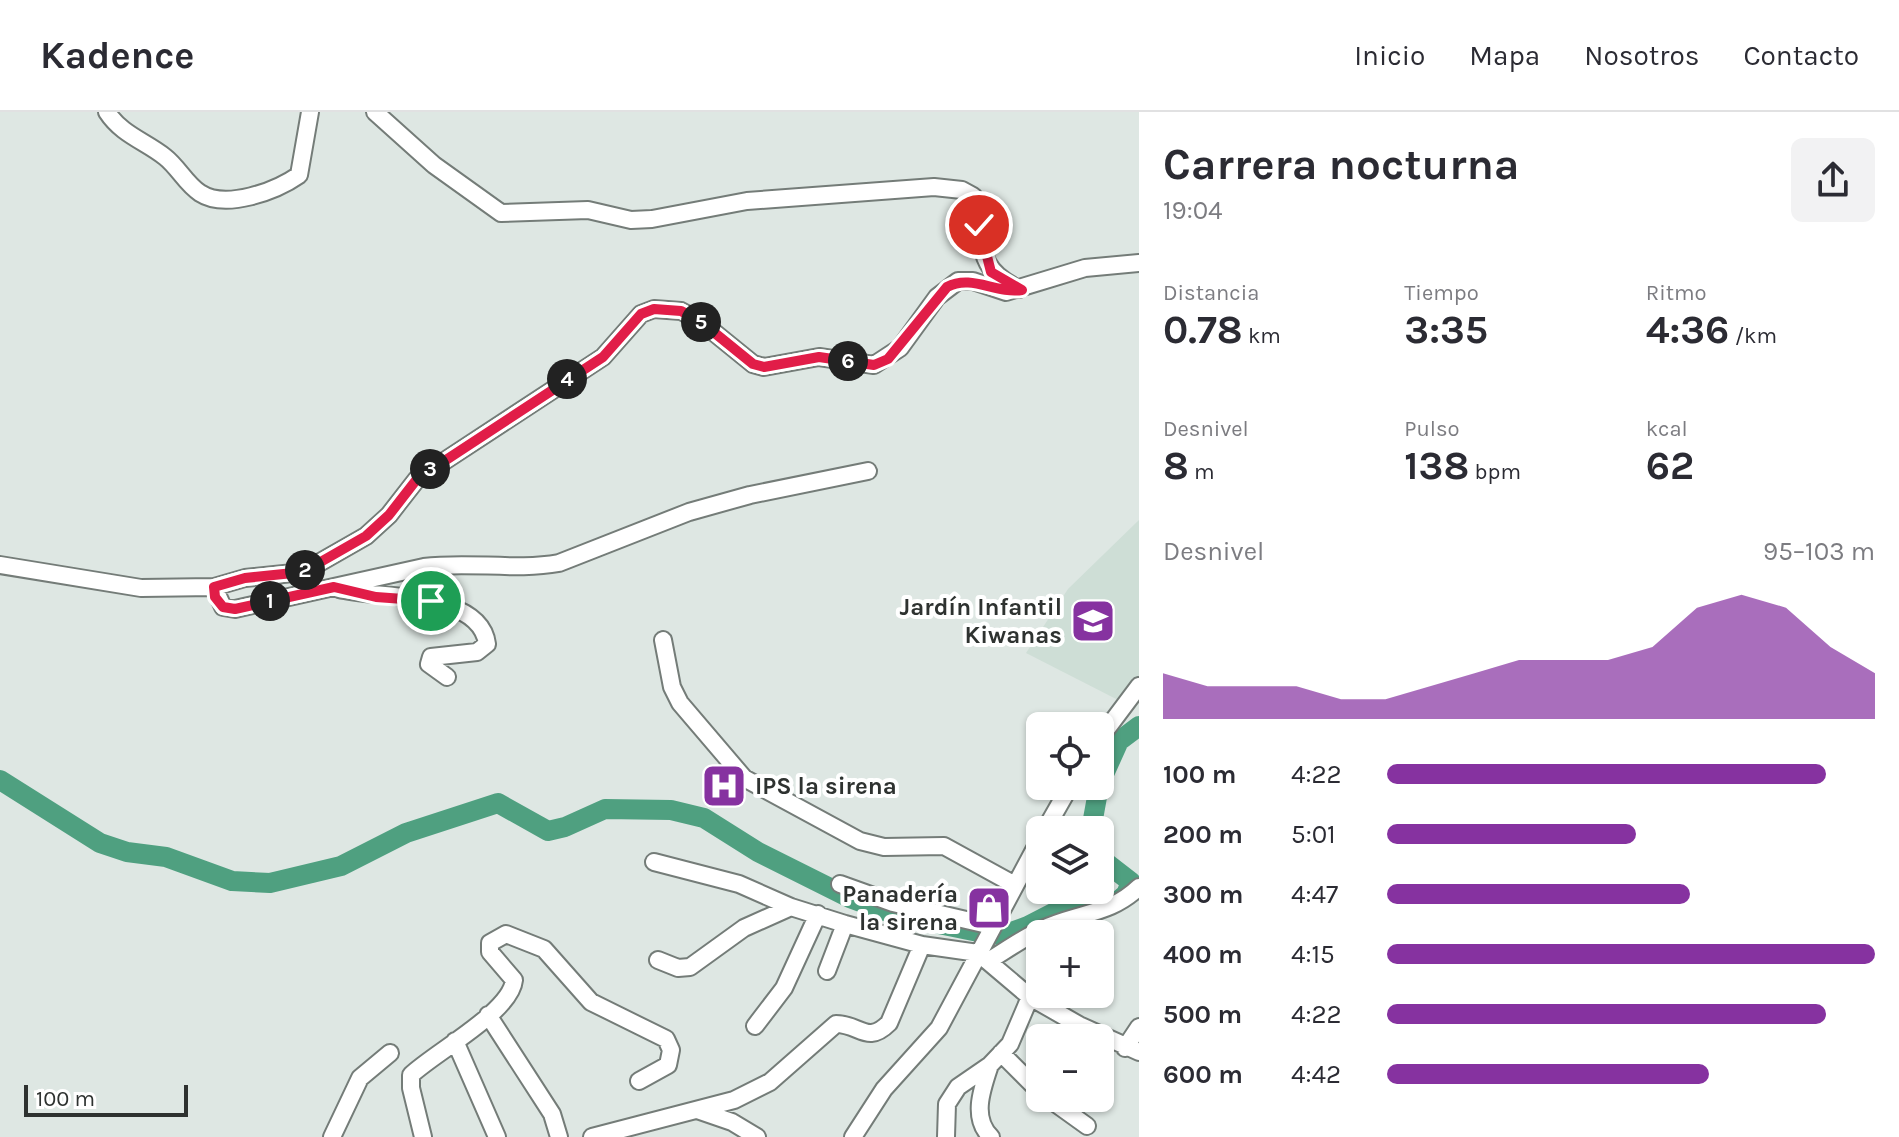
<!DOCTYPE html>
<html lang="es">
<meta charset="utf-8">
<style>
:root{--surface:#fff;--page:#f2f2f3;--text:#2b2b33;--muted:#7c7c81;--line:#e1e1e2;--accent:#8632a0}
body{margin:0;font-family:Karla,sans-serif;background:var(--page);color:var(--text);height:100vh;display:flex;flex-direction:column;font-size:30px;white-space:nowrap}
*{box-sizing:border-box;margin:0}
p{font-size:26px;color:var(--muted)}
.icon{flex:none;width:44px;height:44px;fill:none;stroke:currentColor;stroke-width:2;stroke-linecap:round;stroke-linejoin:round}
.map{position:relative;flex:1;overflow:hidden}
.sheet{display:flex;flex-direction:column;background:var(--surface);width:760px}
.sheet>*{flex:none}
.controls{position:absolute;left:1026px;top:600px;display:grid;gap:16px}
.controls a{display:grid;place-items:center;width:88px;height:88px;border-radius:12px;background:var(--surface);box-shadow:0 2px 6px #0004;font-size:40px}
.scale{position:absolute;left:24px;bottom:20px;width:164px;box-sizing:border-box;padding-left:8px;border:4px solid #2e3230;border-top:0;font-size:22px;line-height:28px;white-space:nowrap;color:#2e3230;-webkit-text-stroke:6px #fff;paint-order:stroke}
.pin{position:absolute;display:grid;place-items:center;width:68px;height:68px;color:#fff;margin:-34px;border:4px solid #fff;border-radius:50%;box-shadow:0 2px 8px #0007}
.km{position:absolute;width:40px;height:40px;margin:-20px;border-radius:50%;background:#222;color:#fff;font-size:22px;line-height:40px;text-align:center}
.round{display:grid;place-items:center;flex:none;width:84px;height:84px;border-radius:12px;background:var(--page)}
.headline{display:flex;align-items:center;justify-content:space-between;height:136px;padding:0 24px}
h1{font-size:44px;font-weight:700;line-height:60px}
.metrics{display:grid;grid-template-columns:repeat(3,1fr);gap:12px;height:136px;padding:8px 24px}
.metrics div{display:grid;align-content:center}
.metrics b{font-size:40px;font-weight:700}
.metrics small{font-size:22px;font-weight:400}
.metrics p{font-size:22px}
.chart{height:224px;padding:16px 24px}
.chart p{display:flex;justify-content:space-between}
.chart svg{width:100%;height:144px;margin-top:8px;fill:var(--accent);opacity:.7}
ul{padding:0 24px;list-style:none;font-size:26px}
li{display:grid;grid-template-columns:128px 96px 1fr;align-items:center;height:60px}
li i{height:20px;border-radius:10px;background:var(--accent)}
header{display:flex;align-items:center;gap:48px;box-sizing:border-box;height:112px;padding:0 40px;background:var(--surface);border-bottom:2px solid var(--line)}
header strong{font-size:38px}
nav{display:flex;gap:44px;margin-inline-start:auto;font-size:28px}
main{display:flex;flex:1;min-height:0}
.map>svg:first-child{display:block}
.built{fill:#ceded6}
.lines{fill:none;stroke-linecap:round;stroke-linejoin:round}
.river{stroke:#4fa080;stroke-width:20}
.minor-casing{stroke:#747c78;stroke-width:20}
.minor{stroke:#fff;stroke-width:16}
.route-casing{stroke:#fff;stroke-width:16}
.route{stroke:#e11d48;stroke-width:10}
.labels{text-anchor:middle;stroke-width:8;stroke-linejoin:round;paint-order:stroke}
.poi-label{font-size:24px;font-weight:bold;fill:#2e3230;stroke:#fff;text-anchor:end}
</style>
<header>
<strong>Kadence</strong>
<nav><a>Inicio</a><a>Mapa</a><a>Nosotros</a><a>Contacto</a></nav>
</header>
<main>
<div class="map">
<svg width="1139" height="1025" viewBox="0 0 1139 1025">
<rect width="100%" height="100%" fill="#dee7e3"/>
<path class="built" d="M1139 408V574L1124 591 1026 541 1068 477Z"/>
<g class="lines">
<path class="river" d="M0 668 100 731 127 740 166 745 232 769 270 771 341 754 406 721 498 691 548 719 565 715 605 697 671 698 704 706 758 740 850 786 899 804 988 822 1003 823 1028 814 1063 796 1118 789 1126 782 1131 770 1100 746
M1100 671 1119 629 1139 614
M1091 718 1099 674"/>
<g class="minor-casing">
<path id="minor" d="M107 0C122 23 145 29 165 45 178 55 186 72 200 81 226 98 276 79 299 63L310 0
M375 0 434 53 501 101 588 98 631 108 652 107 747 89 934 75 962 78 973 84C988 127 969 153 1019 177
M0 453 141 476 214 475 245 466 303 460 366 424 389 403 417 367 603 245 641 202 654 197 681 199 700 209 753 252 764 255 819 245 874 253 900 236 937 185 958 169H973L1006 180 1085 156 1139 151
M214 475 223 495 235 497 424 455C469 449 515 459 559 451L689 400 750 383 868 359
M339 477C380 487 480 479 487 532L477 540 431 545 429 552 447 565
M663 528 672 575 680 591 744 666 860 729 884 735 944 734 1015 773
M1100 626 1139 574
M1045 718 1070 674
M654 750 739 772 791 795 845 812 922 833 978 841 1030 885 1010 932 990 953 958 975 947 992 946 1025
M840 772 893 791 992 814
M658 848 678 856 690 855 744 816 791 795
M990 848C1011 835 1032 820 1055 812 1087 800 1113 800 1139 775
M827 859 845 812
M1030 885 1079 913 1139 940
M488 903 552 1002 559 1025
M755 914 784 876 818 802
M455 929 497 1025
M1125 936 1139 915
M1001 941 1040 980
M990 953C982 977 971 1006 991 1025
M1048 986 1087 1014
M700 999 732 1010 757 1025
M332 1025 360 966 390 941
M423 1025 411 976V963C435 940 511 900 514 868L490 840V831L506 822 544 837 591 890 666 927 671 938 668 953 639 969
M592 1025 734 988 770 970 836 912C860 912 867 933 889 911L922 833
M853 1025 884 977 939 916 1040 727"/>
</g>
<use href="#minor" class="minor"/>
</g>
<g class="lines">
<g class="route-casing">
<path id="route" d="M431 489 376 485 334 475 235 497 223 495 215 485 214 475 245 466 303 460 366 424 389 403 417 367 603 245 641 202 654 197 681 199 700 209 753 252 764 255 819 245 874 253 888 247 947 175C972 162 995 182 1022 178L991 160 979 113"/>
</g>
<use href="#route" class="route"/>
</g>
<defs>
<g id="school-square" transform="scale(2.3)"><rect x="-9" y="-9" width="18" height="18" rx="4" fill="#8632a0" stroke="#fff"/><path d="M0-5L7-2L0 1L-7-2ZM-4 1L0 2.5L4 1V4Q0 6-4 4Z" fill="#fff"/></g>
<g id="hospital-square" transform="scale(2.3)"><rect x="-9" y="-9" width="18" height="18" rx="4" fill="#8632a0" stroke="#fff"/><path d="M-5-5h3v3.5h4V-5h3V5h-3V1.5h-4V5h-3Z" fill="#fff"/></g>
<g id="shop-square" transform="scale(2.3)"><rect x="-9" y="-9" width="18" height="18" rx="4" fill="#8632a0" stroke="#fff"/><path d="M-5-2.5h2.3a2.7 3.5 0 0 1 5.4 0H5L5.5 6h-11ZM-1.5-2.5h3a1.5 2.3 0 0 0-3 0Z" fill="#fff"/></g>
</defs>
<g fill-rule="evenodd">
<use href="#school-square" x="1093" y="509"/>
<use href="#hospital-square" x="724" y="674"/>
<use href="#shop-square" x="989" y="796"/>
</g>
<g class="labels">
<g class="poi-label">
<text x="1062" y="503">Jardín Infantil<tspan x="1062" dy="28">Kiwanas</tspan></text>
<text x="755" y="682" text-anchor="start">IPS la sirena</text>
<text x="958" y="790">Panadería<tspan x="958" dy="28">la sirena</tspan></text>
</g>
</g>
</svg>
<div class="controls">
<a><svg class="icon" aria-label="locate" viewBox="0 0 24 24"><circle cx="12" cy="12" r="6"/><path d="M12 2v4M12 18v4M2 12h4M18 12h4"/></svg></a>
<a><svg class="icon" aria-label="layers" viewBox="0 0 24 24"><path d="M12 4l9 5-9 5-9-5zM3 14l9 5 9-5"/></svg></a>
<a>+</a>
<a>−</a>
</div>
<div class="scale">100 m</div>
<div class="pin" style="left:431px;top:489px;background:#1e9e55"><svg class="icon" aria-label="arrive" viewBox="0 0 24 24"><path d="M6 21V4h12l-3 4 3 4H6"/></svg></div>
<div class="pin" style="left:979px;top:113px;background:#d93025"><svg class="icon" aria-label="check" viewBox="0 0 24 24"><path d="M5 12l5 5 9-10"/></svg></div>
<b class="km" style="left:270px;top:489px">1</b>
<b class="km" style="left:305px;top:458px">2</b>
<b class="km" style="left:430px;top:357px">3</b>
<b class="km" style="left:567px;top:267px">4</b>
<b class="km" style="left:701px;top:210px">5</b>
<b class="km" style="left:848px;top:249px">6</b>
</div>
<section class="sheet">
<div class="headline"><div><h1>Carrera nocturna</h1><p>19:04</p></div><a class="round"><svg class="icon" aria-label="share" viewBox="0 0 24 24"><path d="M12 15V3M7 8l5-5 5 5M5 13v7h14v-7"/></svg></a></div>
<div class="metrics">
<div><p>Distancia</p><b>0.78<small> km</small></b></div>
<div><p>Tiempo</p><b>3:35</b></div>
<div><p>Ritmo</p><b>4:36<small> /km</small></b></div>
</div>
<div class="metrics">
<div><p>Desnivel</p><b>8<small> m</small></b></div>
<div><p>Pulso</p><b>138<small> bpm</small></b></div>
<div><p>kcal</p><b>62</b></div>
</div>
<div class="chart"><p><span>Desnivel</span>95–103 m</p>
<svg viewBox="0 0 160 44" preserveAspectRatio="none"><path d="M0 44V30L10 34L20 34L30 34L40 38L50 38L60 34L70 30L80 26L90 26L100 26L110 22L120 10L130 6L140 10L150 22L160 30V44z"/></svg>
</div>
<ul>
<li><b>100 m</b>4:22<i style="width:90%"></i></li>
<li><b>200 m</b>5:01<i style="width:51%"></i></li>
<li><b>300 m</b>4:47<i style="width:62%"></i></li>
<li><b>400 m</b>4:15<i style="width:100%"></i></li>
<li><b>500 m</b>4:22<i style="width:90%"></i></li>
<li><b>600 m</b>4:42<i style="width:66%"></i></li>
</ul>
</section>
</main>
